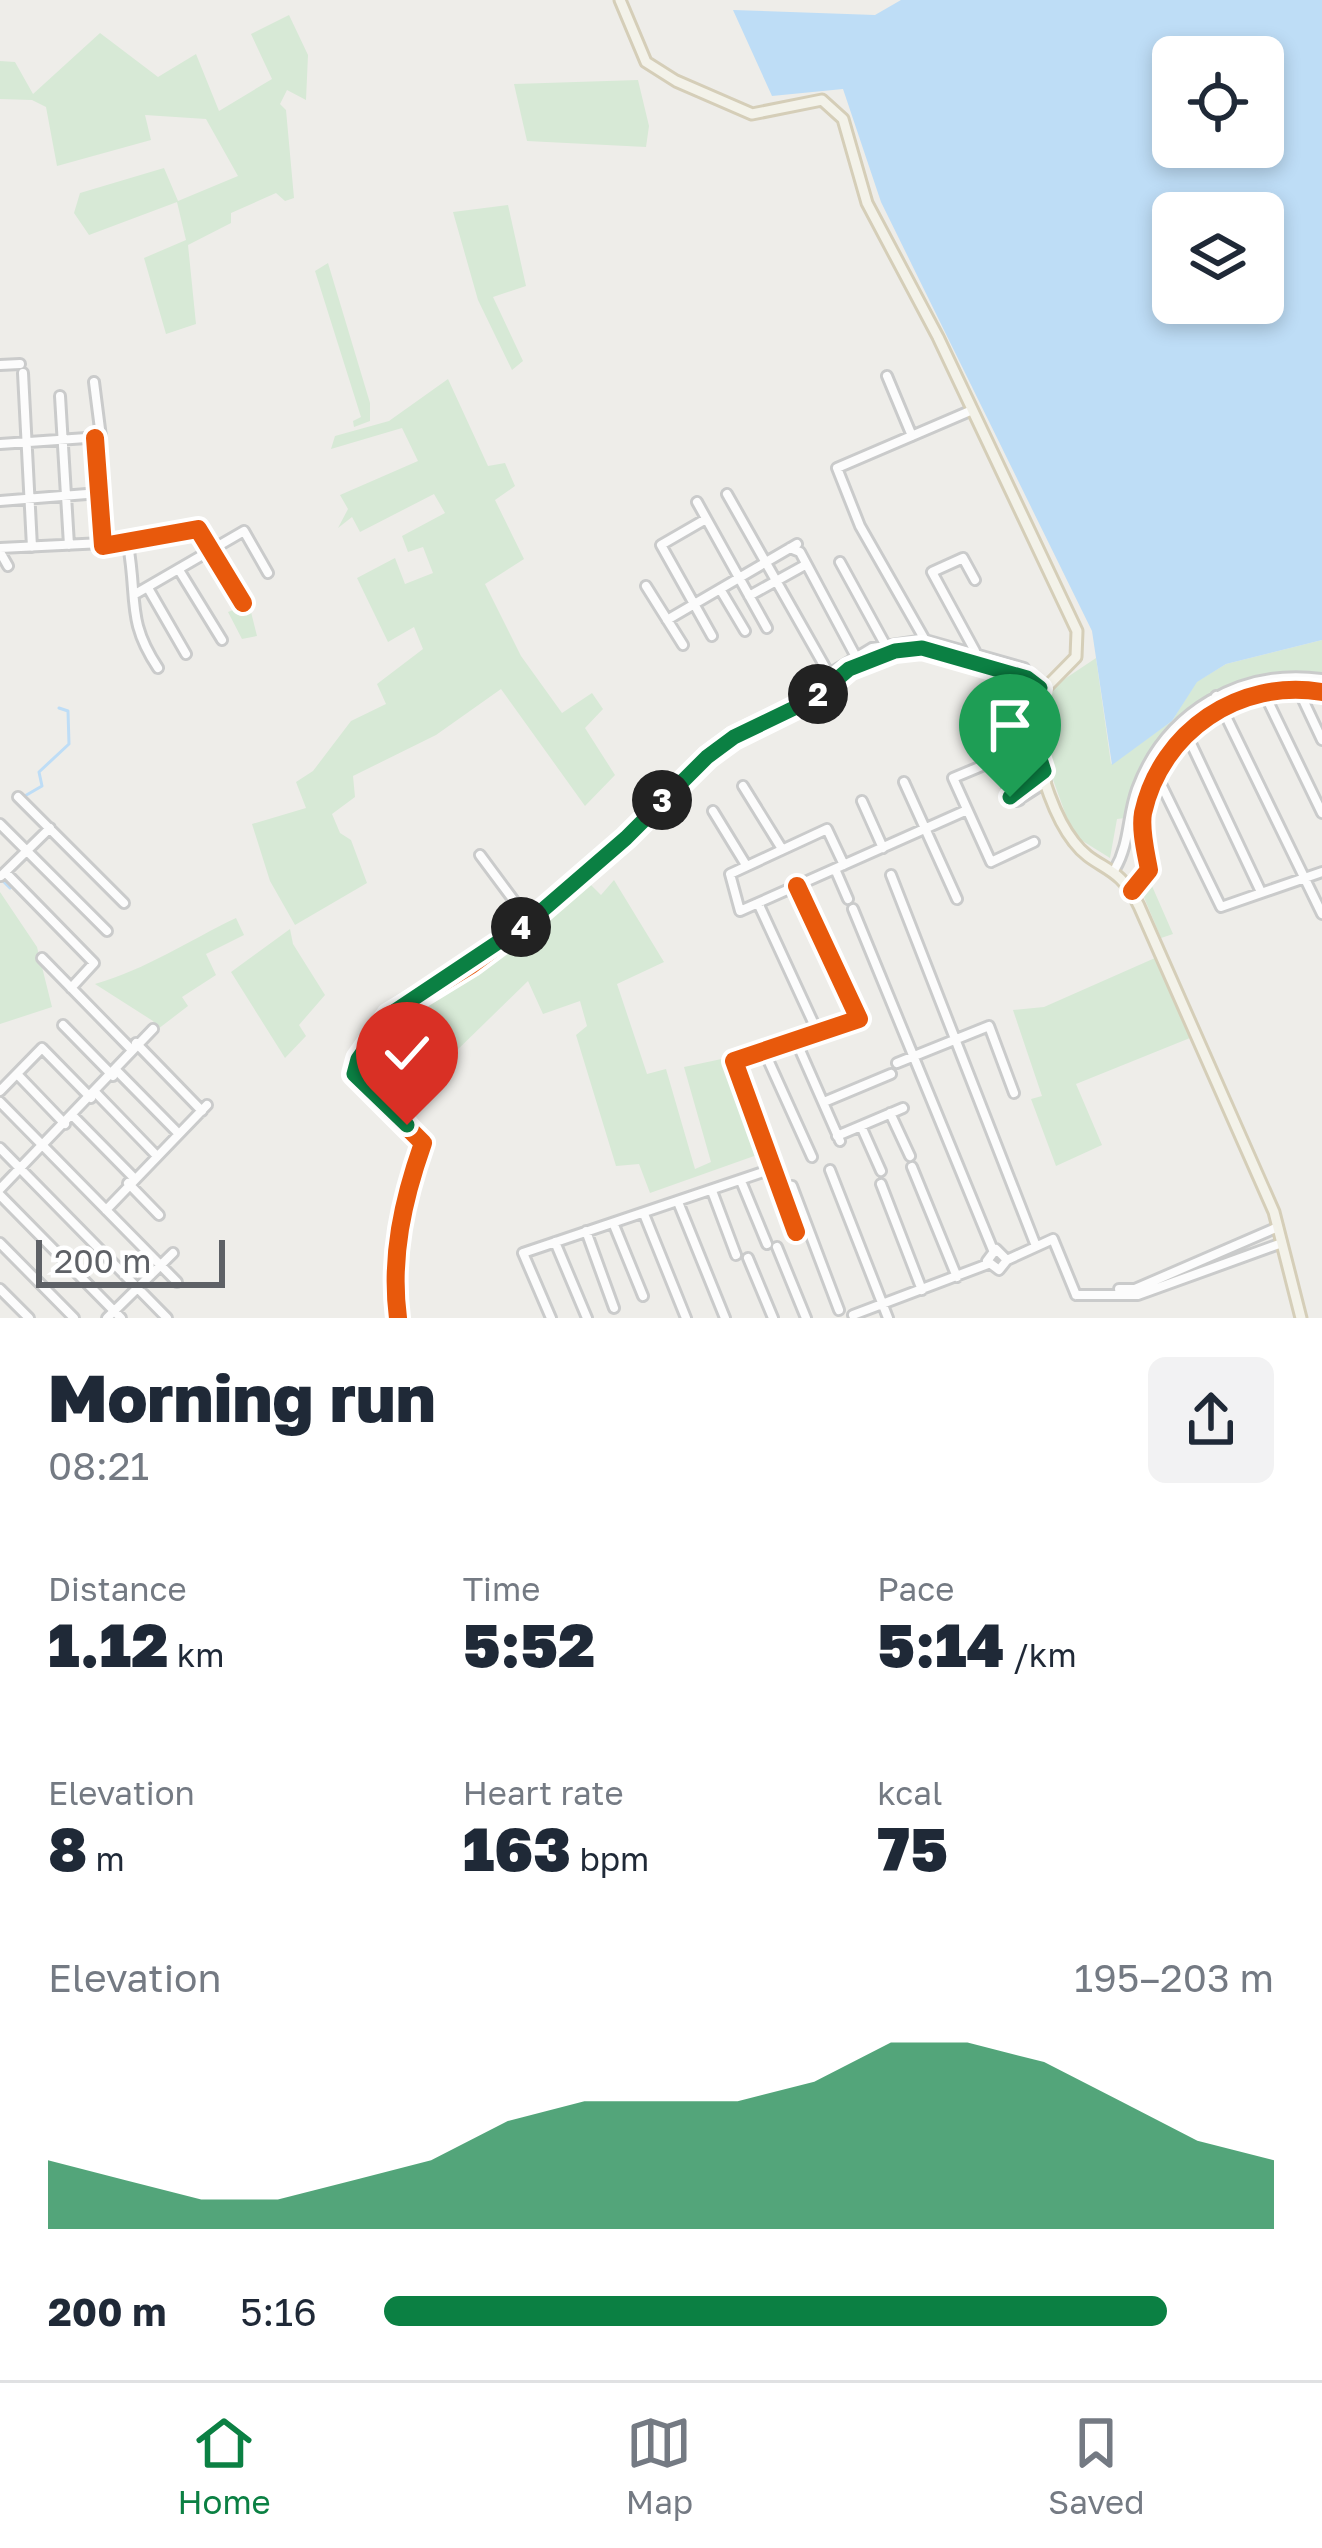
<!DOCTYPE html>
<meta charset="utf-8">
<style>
:root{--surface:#fff;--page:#f2f2f3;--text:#1f2937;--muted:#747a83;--line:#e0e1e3;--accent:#0b8043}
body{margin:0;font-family:"Golos Text",sans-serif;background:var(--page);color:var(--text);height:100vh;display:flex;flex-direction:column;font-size:45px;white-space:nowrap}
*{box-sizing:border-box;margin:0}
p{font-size:39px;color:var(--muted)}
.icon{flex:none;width:66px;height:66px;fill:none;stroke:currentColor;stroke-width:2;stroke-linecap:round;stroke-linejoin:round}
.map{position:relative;height:1318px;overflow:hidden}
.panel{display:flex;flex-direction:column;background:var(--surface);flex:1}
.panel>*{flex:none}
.buttons{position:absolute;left:1152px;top:36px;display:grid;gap:24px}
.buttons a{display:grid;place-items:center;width:132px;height:132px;border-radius:18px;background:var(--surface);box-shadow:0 6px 18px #0003;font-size:60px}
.scale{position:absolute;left:36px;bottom:30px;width:189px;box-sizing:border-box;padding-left:12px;border:6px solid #5e6166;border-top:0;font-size:33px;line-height:42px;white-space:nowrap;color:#5e6166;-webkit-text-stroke:9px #fff;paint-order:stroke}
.pin{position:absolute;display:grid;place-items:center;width:102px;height:102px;color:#fff;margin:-123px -51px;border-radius:50% 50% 50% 0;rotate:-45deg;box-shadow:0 0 12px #0007}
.pin .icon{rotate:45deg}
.km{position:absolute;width:60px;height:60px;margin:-30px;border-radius:50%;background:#222;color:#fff;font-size:33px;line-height:60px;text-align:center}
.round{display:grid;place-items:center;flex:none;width:126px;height:126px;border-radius:18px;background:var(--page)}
.overview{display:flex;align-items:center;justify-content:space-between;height:204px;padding:0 48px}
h1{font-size:66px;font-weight:800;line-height:90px}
.metrics{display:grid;grid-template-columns:repeat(3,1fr);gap:18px;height:204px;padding:12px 48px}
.metrics div{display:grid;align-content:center}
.metrics b{font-size:60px;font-weight:800}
.metrics small{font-size:33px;font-weight:400}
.metrics p{font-size:33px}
.chart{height:336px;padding:24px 48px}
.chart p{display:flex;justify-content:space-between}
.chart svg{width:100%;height:216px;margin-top:12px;fill:var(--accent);opacity:.7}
ul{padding:0 48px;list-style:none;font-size:39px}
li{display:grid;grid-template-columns:192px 144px 1fr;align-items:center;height:90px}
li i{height:30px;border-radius:15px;background:var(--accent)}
.tab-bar{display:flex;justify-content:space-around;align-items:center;height:168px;border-top:3px solid var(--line);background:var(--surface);font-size:33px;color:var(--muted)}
.tab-bar a{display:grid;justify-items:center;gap:6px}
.tab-bar .selected{color:var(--accent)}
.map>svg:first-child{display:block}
.green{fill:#d7e9d6}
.water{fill:#beddf6;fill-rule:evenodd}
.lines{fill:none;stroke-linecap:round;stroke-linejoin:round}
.stream{stroke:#beddf6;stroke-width:3}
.minor-casing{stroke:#cacbcb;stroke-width:14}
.major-casing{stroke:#d5ceb8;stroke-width:15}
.minor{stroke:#fcfcfc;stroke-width:8}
.major{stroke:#f3f2e9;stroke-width:9}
.cycleway-casing{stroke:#fff;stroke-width:26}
.cycleway{stroke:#e8590c;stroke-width:18}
.route-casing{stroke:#fff;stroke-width:24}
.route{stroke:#0b8043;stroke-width:15}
</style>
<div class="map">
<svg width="1322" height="1318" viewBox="0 0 1322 1318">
<rect width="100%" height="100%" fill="#eeede9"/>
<path class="green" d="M289 15 308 55 306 100 287 90 280 104 286 110 294 198 285 201 276 193 231 213V223L188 245 196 324 166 334 144 258 186 240 177 202 89 235 74 213 80 193 164 168 178 201 238 176 206 119 145 115 151 140 57 166 46 107 32 100 0 99V61L15 62 33 94 100 33 158 77 196 54 219 111 272 79 251 34Z
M638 80 649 126 646 147 527 141 514 84Z
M508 205 526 286 493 297 523 361 512 370 478 300 453 212Z
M328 263 370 403V421L354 427 353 421 361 417 315 271Z
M448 379 488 466 505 463 515 486 495 500 524 559 485 584 521 656 562 713 592 693 603 709 585 728 615 775 585 806 501 689 436 735 353 776 355 797 332 814 340 833 351 840 367 883 295 925 270 881 252 824 306 808 296 782 313 771 351 721 386 704 377 684 423 649 414 627 388 642 357 578 395 558 405 584 433 573 423 547 408 552 402 536 445 513 434 494 360 532 352 517 338 528 348 509 340 495 418 461 402 428 331 449 335 436 389 421Z
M249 604 257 636 242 639 228 612Z
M1322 640V676C1213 662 1156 720 1125 818L1117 819 1110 858 1073 835 1029 713 1045 692 1096 658 1111 764 1172 721 1196 682 1226 664Z
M586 880 601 895 614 880 664 962 617 984 647 1074 666 1069 695 1169 711 1162 684 1067 731 1057 757 1155 650 1193 639 1164 616 1166 576 1035 587 1026 580 1001 543 1014 528 981 450 1057 399 1012 519 932Z
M1152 886 1173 934 1161 938 1143 895Z
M0 892 37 947 52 1007 0 1024Z
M236 918 244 935 206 954 216 975 182 997 188 1006 158 1029 153 1021 95 984C147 969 188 941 236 918Z
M290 929 293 944 325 995 299 1025 306 1036 285 1058 231 972Z
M1155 958 1190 1038 1076 1084 1102 1145 1056 1166 1031 1099 1042 1096 1013 1010 1044 1007Z"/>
<path class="water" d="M901 0H1322V640L1226 664 1197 682 1172 721 1112 765 1092 631 881 202 843 89 772 96 733 10 875 15ZM1263 57V147H1173V57ZM1263 213V303H1173V213Z"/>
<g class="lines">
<path class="stream" d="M23 797 42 786 39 772 69 744 68 711 59 708
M34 808 54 828
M6 876 2 880 10 888"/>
<g class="minor-casing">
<path id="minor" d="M0 365 20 364
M23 373 32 547
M887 376 912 436
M60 396 69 545
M970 411 837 468 860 526 925 640 1024 668 1031 678
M95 438 103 546 198 529 243 603
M0 444 101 437 94 382
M727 494 829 674 872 648 925 640
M0 501 99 493
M697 502 767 628
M706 519 661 545 712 636
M128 545C138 600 126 620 158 668
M0 548 103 543
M790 548 800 552 855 655
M0 552 8 566
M840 562 886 646
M179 570 222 640
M646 586 683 645
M148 588 186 654
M720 589 745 631
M137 593 244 531 268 573
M749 596 805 565
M667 620 797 544
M975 651 932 572 963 558 975 580
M1298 689 1322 740
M1263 691 1322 813
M1216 696 1322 914
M1187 735 1261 892
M1158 778 1221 907 1322 872
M904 782 957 899
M743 786 782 849
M1010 795a6 6 0 1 1 12 0a6 6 0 1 1-12 0Z
M1019 789 1042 773
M1010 793 996 760 953 778 991 862 1034 842
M18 797 124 903
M1021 798 1046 782
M862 801 883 848
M713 811 746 865
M0 824 107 931
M480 855 529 921
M844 865 827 829 730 874 740 911 967 810
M835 869 848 899
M1115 869C1130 843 1127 817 1137 789 1166 711 1241 668 1322 679
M5 872 94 963 71 988
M891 875 1036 1246
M1 876 50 828
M1132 891 1149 870C1146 853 1140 830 1143 813 1161 731 1240 678 1322 692
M758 903 818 1033
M853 909 993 1250
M42 958 131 1049
M63 1025 113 1076
M796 1041 840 1141
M136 1043 202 1111
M764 1051 812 1157
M897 1063 989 1026 1014 1093
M118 1072 178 1133
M17 1074 65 1124
M0 1091 42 1048 91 1098
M96 1093 156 1155
M0 1102 177 1282
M824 1102 891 1074
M890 1113 910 1156
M73 1116 133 1177
M861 1126 881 1171
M837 1136 903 1108
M0 1148 167 1318
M912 1167 957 1277
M830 1170 888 1318
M741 1181 767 1244
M128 1183 159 1215
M881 1184 922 1290
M792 1186 839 1310
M0 1189 153 1029
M712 1191 736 1255
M0 1195 121 1318
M678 1202 725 1318
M106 1210 207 1105
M644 1214 686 1318
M614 1225 643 1296
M586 1231 614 1308
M796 1232 734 1061 859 1019 797 886
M555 1242 587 1318
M0 1243 74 1318
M777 1247 806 1318
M748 1258 773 1318
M1007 1260 996 1249 987 1261 999 1270 1007 1260 1053 1239 1076 1295
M0 1289 29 1318
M1119 1289H1135L1278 1227
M1076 1295H1138L1282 1243
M853 1315 988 1264
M107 1318 173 1253
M398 1318C390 1257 403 1200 423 1143L354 1074 358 1059 389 1015 471 965 530 921 626 838 708 757 734 738 815 698 849 669 895 651 922 648 1027 678 1040 689
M551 1318 523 1253 772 1169"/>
</g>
<g class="major-casing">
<path id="major" d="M620 0 646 62 676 81 752 114 822 100 843 119 867 203 938 337 1077 631 1076 657 1024 710C1037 751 1047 808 1074 842 1096 871 1118 862 1139 906L1274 1212 1301 1318"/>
</g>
<use href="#minor" class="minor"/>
<use href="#major" class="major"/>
<g class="cycleway-casing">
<path id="cycleway" d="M95 438 103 546 198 529 243 603
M1132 891 1149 870C1146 853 1140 830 1143 813 1161 731 1240 678 1322 692
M796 1232 734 1061 859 1019 797 886
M398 1318C390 1257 403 1200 423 1143L354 1074 358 1059 389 1015 471 965 530 921 626 838 708 757 734 738 815 698 849 669 895 651 922 648 1027 678 1040 689"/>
</g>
<use href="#cycleway" class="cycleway"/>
</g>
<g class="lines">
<g class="route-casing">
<path id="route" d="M407 1125 354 1074 358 1059 389 1015 530 921 626 838 707 757 734 737 815 698 849 669 895 651 922 648 1027 678 1040 688 1024 710 1044 771 1010 797"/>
</g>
<use href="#route" class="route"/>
</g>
</svg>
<div class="buttons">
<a><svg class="icon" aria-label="locate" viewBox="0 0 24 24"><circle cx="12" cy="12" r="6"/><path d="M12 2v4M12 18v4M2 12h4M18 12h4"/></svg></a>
<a><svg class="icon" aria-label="layers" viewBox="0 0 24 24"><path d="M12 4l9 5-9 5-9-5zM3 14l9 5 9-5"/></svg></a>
</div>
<div class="scale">200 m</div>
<div class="pin" style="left:1010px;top:797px;background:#1e9e55"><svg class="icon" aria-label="arrive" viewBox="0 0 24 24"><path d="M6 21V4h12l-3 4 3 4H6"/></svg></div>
<div class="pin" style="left:407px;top:1125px;background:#d93025"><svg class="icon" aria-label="check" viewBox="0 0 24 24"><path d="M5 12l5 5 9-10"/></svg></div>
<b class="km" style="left:818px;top:694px">2</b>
<b class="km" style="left:662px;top:800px">3</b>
<b class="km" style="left:521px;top:927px">4</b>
</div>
<section class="panel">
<div class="overview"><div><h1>Morning run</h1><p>08:21</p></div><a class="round"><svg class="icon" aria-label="share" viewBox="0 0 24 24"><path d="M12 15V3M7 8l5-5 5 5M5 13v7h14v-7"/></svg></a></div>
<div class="metrics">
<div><p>Distance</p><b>1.12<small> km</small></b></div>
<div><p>Time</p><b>5:52</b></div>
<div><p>Pace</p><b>5:14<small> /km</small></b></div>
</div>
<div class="metrics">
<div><p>Elevation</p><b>8<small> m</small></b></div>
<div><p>Heart rate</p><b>163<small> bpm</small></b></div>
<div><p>kcal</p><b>75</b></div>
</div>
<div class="chart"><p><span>Elevation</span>195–203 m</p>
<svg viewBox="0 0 160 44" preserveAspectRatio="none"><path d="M0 44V30L10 34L20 38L30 38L40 34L50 30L60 22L70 18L80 18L90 18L100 14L110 6L120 6L130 10L140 18L150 26L160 30V44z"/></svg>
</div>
<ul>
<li><b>200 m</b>5:16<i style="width:88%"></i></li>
</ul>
</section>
<nav class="tab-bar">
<a class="selected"><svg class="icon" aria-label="home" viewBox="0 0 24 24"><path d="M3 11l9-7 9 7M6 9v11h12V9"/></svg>Home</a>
<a><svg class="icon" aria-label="map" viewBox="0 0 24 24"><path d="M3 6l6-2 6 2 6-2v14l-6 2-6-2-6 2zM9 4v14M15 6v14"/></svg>Map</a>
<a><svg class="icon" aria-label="saved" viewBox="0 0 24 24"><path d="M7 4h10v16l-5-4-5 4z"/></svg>Saved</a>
</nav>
